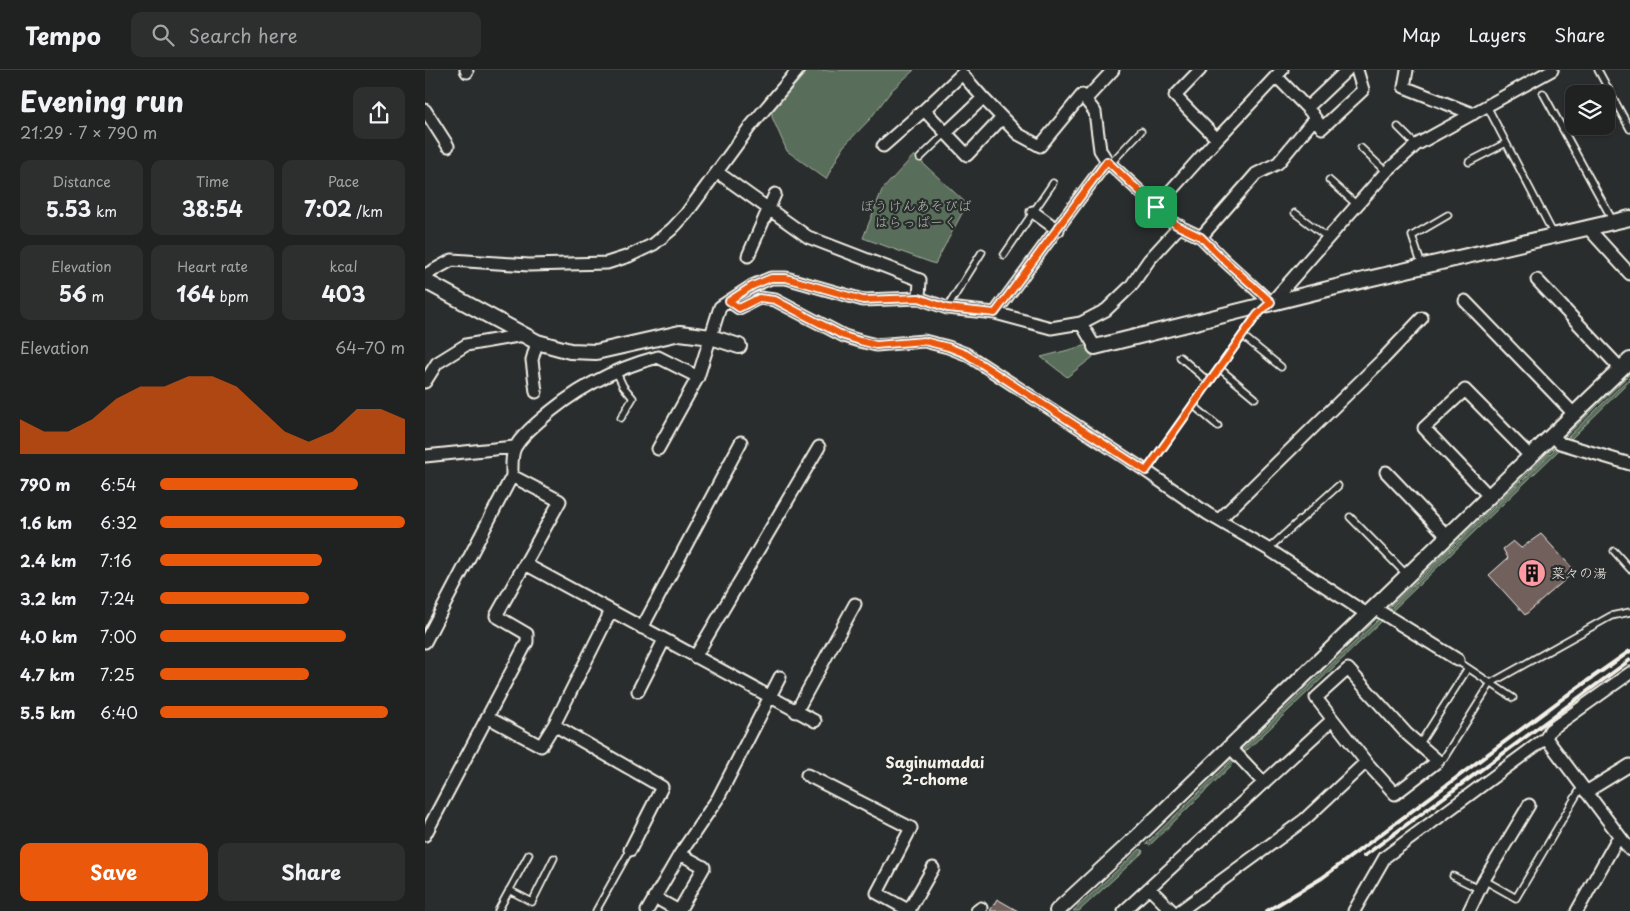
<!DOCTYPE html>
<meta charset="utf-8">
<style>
:root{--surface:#202222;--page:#2d2f2f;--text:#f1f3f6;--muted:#a2a4a5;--line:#3d3f40;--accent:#ea580c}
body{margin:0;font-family:"Playpen Sans","Klee One",sans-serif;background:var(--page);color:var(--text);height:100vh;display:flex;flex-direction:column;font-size:19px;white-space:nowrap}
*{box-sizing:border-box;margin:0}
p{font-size:16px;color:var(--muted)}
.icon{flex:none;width:28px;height:28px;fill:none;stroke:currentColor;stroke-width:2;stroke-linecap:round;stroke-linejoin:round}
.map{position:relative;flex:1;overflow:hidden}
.details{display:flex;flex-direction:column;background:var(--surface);width:425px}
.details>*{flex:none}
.controls{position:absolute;left:1140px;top:15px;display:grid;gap:10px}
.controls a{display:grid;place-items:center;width:50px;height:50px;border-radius:10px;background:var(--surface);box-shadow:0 1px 4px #0004,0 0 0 1px var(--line);font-size:25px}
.pin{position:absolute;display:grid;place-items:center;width:42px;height:42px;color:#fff;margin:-21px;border-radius:10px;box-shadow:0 2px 8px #0006}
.round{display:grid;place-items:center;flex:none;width:52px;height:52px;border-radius:10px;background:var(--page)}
.summary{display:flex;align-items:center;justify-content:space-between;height:85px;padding:0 20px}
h1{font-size:28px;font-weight:700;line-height:38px}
.stats{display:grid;grid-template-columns:repeat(3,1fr);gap:8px;height:85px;padding:5px 20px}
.stats div{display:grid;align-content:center;border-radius:10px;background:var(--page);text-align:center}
.stats b{font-size:21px;font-weight:700}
.stats small{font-size:14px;font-weight:400}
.stats p{font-size:14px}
.chart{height:140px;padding:10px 20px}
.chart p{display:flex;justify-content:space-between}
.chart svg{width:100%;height:90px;margin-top:5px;fill:var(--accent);opacity:.7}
.action{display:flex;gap:10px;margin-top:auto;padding:10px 20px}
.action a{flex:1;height:58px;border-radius:10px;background:var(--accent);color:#fff;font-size:20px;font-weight:700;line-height:58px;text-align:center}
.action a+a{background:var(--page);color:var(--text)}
ul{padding:0 20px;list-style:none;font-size:16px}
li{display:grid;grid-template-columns:80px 60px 1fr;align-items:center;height:38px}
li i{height:12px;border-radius:6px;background:var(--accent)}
header{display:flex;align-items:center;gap:30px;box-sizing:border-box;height:70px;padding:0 25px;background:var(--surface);border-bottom:1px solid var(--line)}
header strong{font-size:24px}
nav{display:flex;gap:28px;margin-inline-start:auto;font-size:18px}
.search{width:350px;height:45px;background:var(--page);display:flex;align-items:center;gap:12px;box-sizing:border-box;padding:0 18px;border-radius:10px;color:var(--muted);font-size:19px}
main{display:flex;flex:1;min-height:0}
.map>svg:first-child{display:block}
.green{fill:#596e5a;stroke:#a6b0a1}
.building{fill:#72605d;stroke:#f4f1e8}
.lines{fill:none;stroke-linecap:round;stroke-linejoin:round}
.service-casing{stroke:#f4f1e8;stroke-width:9}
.minor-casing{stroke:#f4f1e8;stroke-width:15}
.tertiary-casing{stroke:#f4f1e8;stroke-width:18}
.service{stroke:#2a2d2e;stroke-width:5.5}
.minor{stroke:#2a2d2e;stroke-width:11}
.tertiary{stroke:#2a2d2e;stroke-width:14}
.rail{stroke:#f4f1e8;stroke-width:4}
.route-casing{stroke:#fff;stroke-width:10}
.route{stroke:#ea580c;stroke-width:6}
.labels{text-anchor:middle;stroke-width:4.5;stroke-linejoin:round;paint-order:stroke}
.park-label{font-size:14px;fill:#aeb6a8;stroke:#2a2d2e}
.poi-label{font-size:14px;fill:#f4f1e8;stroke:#2a2d2e;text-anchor:start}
.neighbourhood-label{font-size:15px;font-weight:bold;fill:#f4f1e8;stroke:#2a2d2e}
</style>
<header>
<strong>Tempo</strong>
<div class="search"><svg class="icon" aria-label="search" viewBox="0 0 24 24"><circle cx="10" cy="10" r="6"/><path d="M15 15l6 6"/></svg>Search here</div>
<nav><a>Map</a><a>Layers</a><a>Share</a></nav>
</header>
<main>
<section class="details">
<div class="summary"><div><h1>Evening run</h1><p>21:29 · 7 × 790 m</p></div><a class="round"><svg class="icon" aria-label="share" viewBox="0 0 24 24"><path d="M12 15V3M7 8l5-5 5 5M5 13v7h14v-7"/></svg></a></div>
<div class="stats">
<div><p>Distance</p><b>5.53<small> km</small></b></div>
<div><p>Time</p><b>38:54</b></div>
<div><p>Pace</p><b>7:02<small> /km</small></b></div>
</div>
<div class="stats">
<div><p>Elevation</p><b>56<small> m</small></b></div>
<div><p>Heart rate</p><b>164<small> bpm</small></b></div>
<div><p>kcal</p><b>403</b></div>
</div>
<div class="chart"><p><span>Elevation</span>64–70 m</p>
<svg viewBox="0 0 160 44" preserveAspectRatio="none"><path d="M0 44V27L10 33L20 33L30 27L40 17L50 11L60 11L70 6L80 6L90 11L100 22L110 33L120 38L130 33L140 22L150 22L160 27V44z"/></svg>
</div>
<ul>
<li><b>790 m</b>6:54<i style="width:81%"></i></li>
<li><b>1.6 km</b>6:32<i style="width:100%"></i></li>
<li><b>2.4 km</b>7:16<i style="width:66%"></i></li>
<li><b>3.2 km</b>7:24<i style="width:61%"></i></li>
<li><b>4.0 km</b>7:00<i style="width:76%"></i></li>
<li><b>4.7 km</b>7:25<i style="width:61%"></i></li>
<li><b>5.5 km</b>6:40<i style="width:93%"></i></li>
</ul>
<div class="action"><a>Save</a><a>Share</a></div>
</section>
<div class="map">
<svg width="1205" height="841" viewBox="0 0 1205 841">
<rect width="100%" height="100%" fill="#2a2d2e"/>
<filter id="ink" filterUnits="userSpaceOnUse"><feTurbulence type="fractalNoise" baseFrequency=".02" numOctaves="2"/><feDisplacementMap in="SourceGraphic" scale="10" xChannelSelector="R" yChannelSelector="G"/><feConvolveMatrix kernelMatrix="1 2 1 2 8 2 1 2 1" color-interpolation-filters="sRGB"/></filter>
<g filter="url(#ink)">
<path class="green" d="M383 0H489L467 20 445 49 418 77 401 109 362 81 347 47V42Z
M489 85 542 134 510 194 438 168 457 120Z
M663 275 668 287 642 307 616 287Z
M1205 300V304L1139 368 1138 365Z
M1205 307V311L1145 370H1142L1141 369Z
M1124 377 1129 378 963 539 959 538Z
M1131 378 1134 380 966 542 963 541Z
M951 546 952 548 815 680 812 677Z
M954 549 957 551 818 684 816 681Z
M806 684 809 686 719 771 718 769Z
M809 688 811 691 725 775 721 774Z
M715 779 718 781 717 783 654 841H648Z"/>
<path class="building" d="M1116 464 1150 501 1100 545 1064 505 1083 488 1078 479 1088 471 1096 478Z
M572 829 593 841H565Z"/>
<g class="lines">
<g class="service-casing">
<path id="service" d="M1173 0 1205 59
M1118 23 1188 151
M1062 36 1129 165
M973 57 991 75
M936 78 961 102
M495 88 521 63
M1044 92 1081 73
M685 94 716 61
M904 110 932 135
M870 143 903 168
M579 185 628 113
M997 196 987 166 1023 145
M522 238 557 182
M818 266 856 297
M755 287 784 312
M794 298 830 328
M191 301 198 316 208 328 196 348
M768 335 793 356
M721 401 832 245 838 239
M925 447 982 505
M843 479 913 416
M1189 481 1205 499
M1033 590 1037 594 1088 628
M994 675 1043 598
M1013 691 1019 688 1066 613 1186 546 1205 542
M1028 806 1054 819
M1059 810 1091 828 1157 716
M84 820 107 832 129 788
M73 841 104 784
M171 841 205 780"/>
</g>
<g class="minor-casing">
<path id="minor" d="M41 0 42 2
M775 0 750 26 792 69 857 0
M982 0 979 17 1048 44
M851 6 885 41 897 58 938 20 932 0
M661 29 688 0
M882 38 922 0
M0 40 23 76
M577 48 542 85 521 63 558 28 593 64 615 76 657 25 670 42 675 80 682 91 751 155 776 167 800 191 846 233 961 102 991 75 1127 0
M521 63 499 40 537 4 558 28
M458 76 499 40
M292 102 383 167 495 210 494 228
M731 137 792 69
M608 142 633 160
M1163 158 1205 204
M776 167 831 104 853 93 890 48
M323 186 350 124
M0 205 27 190 104 195 182 193 204 186 229 174 247 159 261 144 324 58 373 0
M1112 210 1196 299
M304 231 327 216 346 208H361L438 230 494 228 522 238 570 243
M1040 231 1150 345
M656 253 681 240 706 216 724 190 755 156
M670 277 656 253 626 258 570 243 682 91
M0 312 12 293 41 275 99 265
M111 322 107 290 112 272
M1128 366 1135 373 1205 394
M233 379 273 307
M0 386 89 377
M961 402 1022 466
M1064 426 999 358 1040 320 1106 387
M794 450 958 289 997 248
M100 494 390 651
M949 538 1033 590
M217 558 316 372
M0 572 87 406C87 397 86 383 91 376 96 367 104 360 112 353 147 321 187 299 233 287L273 307 295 237 304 231 314 238 334 228 350 230 419 266 435 271 451 275 499 271 523 277 541 284 721 401 783 444 843 479 942 544
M270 587 394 377
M923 599 982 664 1013 691 970 724 941 692 891 628Z
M213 621 239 570
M371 642 430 534
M62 647 116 676 129 655 186 541
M129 655 237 717 205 780
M1121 668 1205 780
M805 677 839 713
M382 705 486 758 452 823 485 841
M1161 722 1205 695
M0 765 102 572V564L71 546 135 431 87 406
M724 818 747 841
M229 827 254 841
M484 840 508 798
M222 841 255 784 293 728 355 607
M254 841 279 797 255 784
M552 841 556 838
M699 841 907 650
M755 841 879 750 941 692
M929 841 960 787 1121 668 1125 660 1205 603
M1044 841 1059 810 1104 735
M1152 841 1194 766"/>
</g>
<g class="tertiary-casing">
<path id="tertiary" d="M0 211 112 272 145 281 171 282 255 263 286 267 314 276
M670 277 943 209 1205 148
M632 841 711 768 1205 290"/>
</g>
<use href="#service" class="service"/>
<use href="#minor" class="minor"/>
<use href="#tertiary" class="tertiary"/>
<path class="rail" d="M939 786 1205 590
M842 841 897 808 1141 626 1205 581"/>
</g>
</g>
<g class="lines" filter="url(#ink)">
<g class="route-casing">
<path id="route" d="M682 91 751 155 776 167 800 191 846 232 832 245 721 401 541 284 523 277 499 271 451 275 435 271 419 266 350 230 334 228 314 238 304 231 327 216 346 208H361L438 230 494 228 522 238 570 243Z"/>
</g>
<use href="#route" class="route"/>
</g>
<defs>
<g id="building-disc" transform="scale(1.4375)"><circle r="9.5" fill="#ff9aa2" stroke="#2a2d2e"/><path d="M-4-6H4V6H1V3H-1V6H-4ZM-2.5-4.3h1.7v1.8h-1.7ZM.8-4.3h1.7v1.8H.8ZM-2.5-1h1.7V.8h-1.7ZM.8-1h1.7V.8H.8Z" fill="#111"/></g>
</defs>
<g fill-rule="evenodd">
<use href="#building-disc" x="1107" y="503"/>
</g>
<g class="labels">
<g class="park-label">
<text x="491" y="141">ぼうけんあそびば<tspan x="491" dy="16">はらっぱーく</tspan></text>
</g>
<g class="poi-label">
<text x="1126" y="508">菜々の湯</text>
</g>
<g class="neighbourhood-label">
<text x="510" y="698">Saginumadai<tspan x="510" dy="17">2-chome</tspan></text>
</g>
</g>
</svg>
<div class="controls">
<a><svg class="icon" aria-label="layers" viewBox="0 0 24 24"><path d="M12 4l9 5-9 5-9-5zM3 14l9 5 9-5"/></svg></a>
</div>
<div class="pin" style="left:731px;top:137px;background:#1e9e55"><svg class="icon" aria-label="arrive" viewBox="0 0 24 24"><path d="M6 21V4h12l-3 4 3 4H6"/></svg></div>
</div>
</main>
